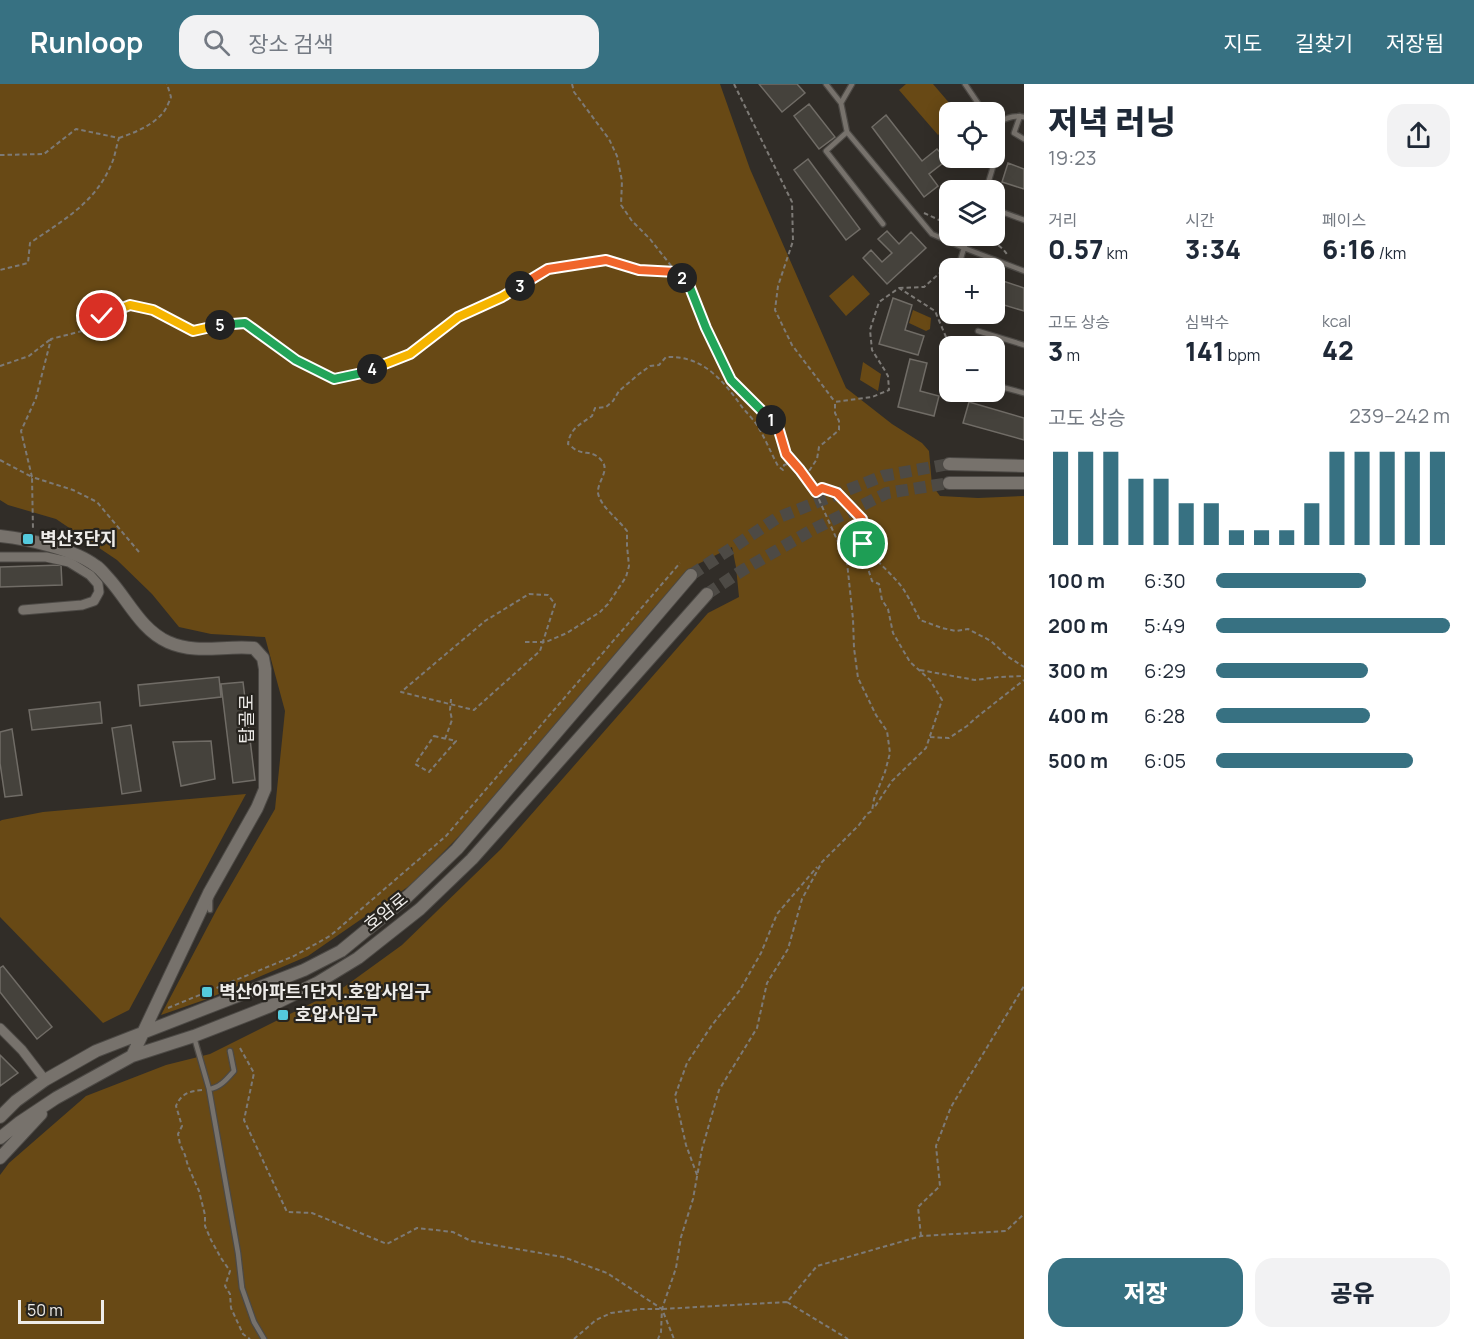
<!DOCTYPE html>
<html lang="ko">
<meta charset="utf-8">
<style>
:root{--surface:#fff;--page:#f2f2f3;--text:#1f2937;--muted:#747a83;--accent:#377182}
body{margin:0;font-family:Manrope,"Noto Sans KR",sans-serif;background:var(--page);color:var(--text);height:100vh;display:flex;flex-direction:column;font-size:22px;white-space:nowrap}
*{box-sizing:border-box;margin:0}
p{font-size:20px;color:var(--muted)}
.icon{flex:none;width:33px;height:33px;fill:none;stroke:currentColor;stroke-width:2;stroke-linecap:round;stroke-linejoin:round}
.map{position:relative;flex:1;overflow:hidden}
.drawer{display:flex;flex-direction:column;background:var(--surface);width:450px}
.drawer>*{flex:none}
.buttons{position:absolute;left:939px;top:18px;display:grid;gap:12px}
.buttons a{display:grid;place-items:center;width:66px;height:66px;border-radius:12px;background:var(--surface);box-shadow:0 3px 15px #0003;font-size:30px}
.scale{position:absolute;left:18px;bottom:15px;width:86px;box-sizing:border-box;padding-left:6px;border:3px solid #eeece9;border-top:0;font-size:16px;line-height:21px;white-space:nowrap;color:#eeece9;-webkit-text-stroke:4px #27241f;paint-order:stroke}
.pin{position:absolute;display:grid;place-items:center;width:51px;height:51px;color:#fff;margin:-26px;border:3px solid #fff;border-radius:50%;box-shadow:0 2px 6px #0007}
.km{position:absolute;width:30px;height:30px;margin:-15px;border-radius:50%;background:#222;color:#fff;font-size:16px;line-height:30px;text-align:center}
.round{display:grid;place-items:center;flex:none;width:63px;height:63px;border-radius:18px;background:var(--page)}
.overview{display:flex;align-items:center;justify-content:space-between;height:102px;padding:0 24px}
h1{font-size:33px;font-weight:800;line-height:45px}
.stats{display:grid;grid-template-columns:repeat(3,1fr);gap:9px;height:102px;padding:6px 24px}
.stats div{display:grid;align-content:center}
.stats b{font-size:26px;font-weight:800}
.stats small{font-size:16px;font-weight:400}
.stats p{font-size:16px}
.chart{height:168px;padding:12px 24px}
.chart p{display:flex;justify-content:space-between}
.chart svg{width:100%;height:108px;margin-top:6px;stroke:var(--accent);stroke-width:6}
.primary-button{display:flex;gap:12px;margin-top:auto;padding:12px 24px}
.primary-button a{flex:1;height:69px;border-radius:18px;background:var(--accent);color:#fff;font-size:24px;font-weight:800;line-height:69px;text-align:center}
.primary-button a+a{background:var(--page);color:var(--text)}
ul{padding:0 24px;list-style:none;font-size:20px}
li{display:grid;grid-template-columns:96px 72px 1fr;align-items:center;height:45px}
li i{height:15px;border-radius:8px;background:var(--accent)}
header{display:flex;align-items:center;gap:36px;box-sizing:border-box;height:84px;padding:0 30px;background:var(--accent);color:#fff}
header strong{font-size:28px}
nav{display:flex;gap:33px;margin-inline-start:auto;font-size:21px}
.search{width:420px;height:54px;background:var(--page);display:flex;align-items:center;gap:15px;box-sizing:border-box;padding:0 21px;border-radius:18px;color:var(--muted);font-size:22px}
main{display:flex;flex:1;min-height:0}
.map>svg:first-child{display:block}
.green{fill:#684915}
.building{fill:#45423c;stroke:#706c66;stroke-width:1.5}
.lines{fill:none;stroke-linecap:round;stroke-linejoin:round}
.secondary-tunnel{stroke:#4d4a45;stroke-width:12;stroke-dasharray:12 6;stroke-linecap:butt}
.lane-casing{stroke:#4c4945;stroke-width:7}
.street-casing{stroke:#4c4945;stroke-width:11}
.secondary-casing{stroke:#4c4945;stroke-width:14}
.path{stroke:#7d7a76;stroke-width:2;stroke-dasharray:4.5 3;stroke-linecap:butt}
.lane{stroke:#77726c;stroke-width:4.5}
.street{stroke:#77726c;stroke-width:9}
.secondary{stroke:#77726c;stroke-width:12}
.split-1-casing{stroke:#fff;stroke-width:12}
.split-2-casing{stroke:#fff;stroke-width:12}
.split-3-casing{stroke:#fff;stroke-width:12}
.split-4-casing{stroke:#fff;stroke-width:12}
.split-5-casing{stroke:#fff;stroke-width:12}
.split-6-casing{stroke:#fff;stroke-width:12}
.split-1{stroke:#f0652b;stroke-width:8}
.split-2{stroke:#22a559;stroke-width:8}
.split-3{stroke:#f0652b;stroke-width:8}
.split-4{stroke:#f5b400;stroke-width:8}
.split-5{stroke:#22a559;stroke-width:8}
.split-6{stroke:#f5b400;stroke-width:8}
.poi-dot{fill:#54cadd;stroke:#27241f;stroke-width:2}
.labels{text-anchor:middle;stroke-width:4.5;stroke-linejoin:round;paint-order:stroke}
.poi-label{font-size:18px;font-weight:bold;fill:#eeece9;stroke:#27241f;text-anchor:start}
.street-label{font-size:18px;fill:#eeece9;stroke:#27241f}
</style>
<header>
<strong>Runloop</strong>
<div class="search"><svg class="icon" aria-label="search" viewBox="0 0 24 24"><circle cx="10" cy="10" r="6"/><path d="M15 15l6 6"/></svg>장소 검색</div>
<nav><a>지도</a><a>길찾기</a><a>저장됨</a></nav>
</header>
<main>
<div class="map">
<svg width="1024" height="1255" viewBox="0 0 1024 1255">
<rect width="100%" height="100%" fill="#312d28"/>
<path class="green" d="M0 0H720L750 85 846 304 892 340 922 359 929 367 932 401 940 412 978 414 1024 412V1255H0V1091L9 1079 86 1012 166 981 210 970 344 903 402 861 501 765 708 529 739 513 736 483 732 463 698 480 652 526 592 605 519 691 412 800 308 872 207 915 161 931 217 825 275 725 285 627 265 553 211 550 179 543 152 510 117 476 56 435 8 421 0 416Z
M906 0H933L957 28H950L949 41 938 51 899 6Z
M853 191 870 210 846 232 829 212Z
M913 226 931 234 930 245 926 247 909 239Z
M863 278 881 290 878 307 860 296Z
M246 710 129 926 103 939 0 833V737L2 736 43 728Z"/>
<path class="building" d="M759 0H797L805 9 782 28Z
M809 20 835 53 819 65 794 32Z
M886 31 922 77 937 65 947 76 929 90 938 102 924 113 872 43Z
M808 75 860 145 846 156 794 86Z
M1008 79 1024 85V105L1002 98Z
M887 147 899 160 911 148 926 164 887 200 863 174 871 166 882 178 892 169 878 155Z
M994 194 1024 204V227L994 218Z
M893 214 912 221 905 246 924 252 918 271 879 260Z
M910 275 927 279 920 307 939 312 934 332 898 323Z
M969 318 1024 334V356L963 339Z
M61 481 62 501 0 503V483Z
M219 593 221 613 140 622 138 601Z
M243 598 255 696 233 699 221 600Z
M100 618 102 639 32 646 29 626Z
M131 641 141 707 122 710 112 644Z
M12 645 22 711 5 713 0 679V648Z
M211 657 215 695 181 702 173 658Z
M3 882 52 943 37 955 0 908V884Z
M0 971 18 989 0 1002Z"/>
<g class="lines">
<path class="secondary-tunnel" d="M691 491 777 434 883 392 949 380
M707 510 743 486 812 446 887 409 949 399"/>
<g class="lane-casing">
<path id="lane" d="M826 0 841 19 847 48 932 150 964 164 958 184
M965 0 984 28
M841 19 852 0
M1020 32 1014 49 1024 55
M994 39C1004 36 1014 30 1024 33
M847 48 826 67 883 140
M986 106C991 88 1000 69 994 50
M994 125 1024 136
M969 152 964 164 1024 187
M978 247 1024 261
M994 301 1024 309
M210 815V826
M194 953 209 1005C220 1004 227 995 234 987L230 967
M209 1005 238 1169 242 1204 254 1238 264 1255"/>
</g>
<g class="street-casing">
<path id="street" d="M0 473H46L69 478 90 491 98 500 99 508 94 517 82 521 23 526
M0 944 22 966 45 996"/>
</g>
<g class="secondary-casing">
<path id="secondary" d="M949 380 1024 382
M949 399H1024
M0 452C28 455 74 465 96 482 101 485 105 491 109 495 128 516 141 546 168 558 197 571 224 561 254 564L263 574 265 585V705L257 724 209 809 132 972
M0 1033 16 1017 45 996 96 967 304 886 341 867 408 812 457 765 691 491
M0 1054 20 1038 56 1014 132 972 194 952 268 923 317 899 358 874 420 825 472 775 707 510
M0 1074 41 1030"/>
</g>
<path class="path" d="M572 0 574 8 609 55 617 72 622 97 621 121 632 137 650 155 676 188 689 201 706 244 731 296 778 343 786 370 800 386 816 409 847 478 853 535 854 564 858 594 876 631 887 647 890 669 885 688 874 715 872 727 867 730 859 741 822 778 802 815 788 865 767 899 757 944 719 1006 702 1065 693 1115 681 1153 676 1184 662 1225 661 1248 658 1255
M734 0 792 118 793 157 778 202 775 226 792 261 835 318
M119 54C134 49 151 42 162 30 166 26 169 18 171 13L167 0
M0 71 44 70 76 45 119 54C116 63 115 73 111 81 95 119 62 137 30 159L28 179 0 186
M924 129 950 141
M978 152C990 156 1002 161 1008 172
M899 204 924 203 950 180
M0 282 29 272 51 255
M0 376 32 393 33 446
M805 393 817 375 819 363 839 346V337L835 329V318L872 313 889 306 888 292 884 285 872 266 870 246 879 218 899 204 935 227 946 253 947 275 950 281
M816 409 822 404 837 409 862 435 863 469 872 497 879 500 882 516 888 525 893 549 910 578 930 596 942 616 926 664 892 697 874 724
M863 460C875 477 892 489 904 506 910 516 915 526 920 536L942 544 956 547 968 545 991 557 1007 572 1024 583
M139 468 97 418 73 406 32 393 21 347 36 314 51 255 86 246 102 232 130 221 153 226 193 247 220 241 245 239 296 276 334 295 362 289 410 270 458 233 502 213 548 185 606 176 639 186 676 188
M529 510 548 511 555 520 540 567 474 626 401 608 485 537Z
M525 558H546L567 549 600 528 608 520 626 493 629 482 627 462V447C619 436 600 422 598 409 597 398 610 387 602 377 593 366 586 371 576 366 574 365 570 361 568 360 570 344 581 340 592 332L595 324 606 323 613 317 619 307 639 290 650 282 659 281 666 273C702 271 723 296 742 323 747 329 753 335 757 341 765 354 771 369 778 382L783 386 784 381 792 379
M920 586 975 596 999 593 1024 592
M434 652 456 657 429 688 415 680Z
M930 653 949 654 967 642 977 633 1024 596
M445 655 452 636 450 626 451 615
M168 924 294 872 330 852 446 752 680 479
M240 964 254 989 244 1036 287 1128 312 1129 387 1160 417 1144 453 1148 471 1157 563 1173 607 1189 662 1225 674 1255
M202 1006C189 1007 181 1010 176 1022L182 1042 178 1050 180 1060 185 1071 188 1082 199 1107 205 1131V1142L211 1156 221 1174 230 1187 225 1202 230 1210 231 1224 243 1250 250 1255
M697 1091 686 1061 675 1012 687 979 712 941 740 906 761 869 777 830 817 783
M921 1152 918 1123 940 1102 936 1062 951 1023 1024 902
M787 1218 848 1255
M574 1255 596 1236 611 1229 640 1225H662L787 1218 817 1182 921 1152 1006 1147 1024 1130"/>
<use href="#lane" class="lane"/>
<use href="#street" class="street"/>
<use href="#secondary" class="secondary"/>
</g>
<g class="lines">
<g class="split-1-casing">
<path id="split-1" d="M771 336 778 343 786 370 800 386 816 408 822 404 837 409 862 435 863 460"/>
</g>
<g class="split-2-casing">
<path id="split-2" d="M682 194 689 201 706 244 731 296 771 336"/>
</g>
<g class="split-3-casing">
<path id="split-3" d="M520 202 548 185 606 176 639 186 676 188 682 194"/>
</g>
<g class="split-4-casing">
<path id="split-4" d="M372 285 410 270 458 233 502 213 520 202"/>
</g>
<g class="split-5-casing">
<path id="split-5" d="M220 241 245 239 296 276 334 295 362 289 372 285"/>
</g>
<g class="split-6-casing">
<path id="split-6" d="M102 232 130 221 153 226 193 247 220 241"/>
</g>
<use href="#split-1" class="split-1"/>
<use href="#split-2" class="split-2"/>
<use href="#split-3" class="split-3"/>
<use href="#split-4" class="split-4"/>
<use href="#split-5" class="split-5"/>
<use href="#split-6" class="split-6"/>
</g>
<g class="poi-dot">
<rect x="22" y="449" width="12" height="12" rx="3"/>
<rect x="201" y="902" width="12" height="12" rx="3"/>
<rect x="277" y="925" width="12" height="12" rx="3"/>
</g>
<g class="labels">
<g class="poi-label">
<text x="40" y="461">벽산3단지</text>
<text x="219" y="914">벽산아파트1단지.호압사입구</text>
<text x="295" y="937">호압사입구</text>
</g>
<g class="street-label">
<text transform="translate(247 635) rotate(-90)" y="6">탑골로</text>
<text transform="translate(386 828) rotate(-39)" y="6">호암로</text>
</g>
</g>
</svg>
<div class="buttons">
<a><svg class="icon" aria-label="locate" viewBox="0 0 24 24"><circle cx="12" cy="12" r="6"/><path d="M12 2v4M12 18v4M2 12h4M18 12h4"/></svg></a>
<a><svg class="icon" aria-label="layers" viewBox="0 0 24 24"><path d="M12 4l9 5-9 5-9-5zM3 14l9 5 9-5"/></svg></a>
<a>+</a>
<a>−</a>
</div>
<div class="scale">50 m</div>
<div class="pin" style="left:863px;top:460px;background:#1e9e55"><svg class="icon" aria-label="arrive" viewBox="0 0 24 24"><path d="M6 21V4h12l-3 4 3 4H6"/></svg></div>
<div class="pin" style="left:102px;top:232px;background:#d93025"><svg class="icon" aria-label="check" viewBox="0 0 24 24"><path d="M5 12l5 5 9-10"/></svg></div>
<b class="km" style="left:771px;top:336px">1</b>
<b class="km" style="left:682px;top:194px">2</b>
<b class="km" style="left:520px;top:202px">3</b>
<b class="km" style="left:372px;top:285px">4</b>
<b class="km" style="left:220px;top:241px">5</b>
</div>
<section class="drawer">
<div class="overview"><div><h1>저녁 러닝</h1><p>19:23</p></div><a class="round"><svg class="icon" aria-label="share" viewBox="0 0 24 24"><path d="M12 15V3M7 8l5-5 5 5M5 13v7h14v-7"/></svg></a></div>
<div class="stats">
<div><p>거리</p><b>0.57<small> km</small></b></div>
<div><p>시간</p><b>3:34</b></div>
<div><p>페이스</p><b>6:16<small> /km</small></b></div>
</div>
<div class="stats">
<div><p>고도 상승</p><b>3<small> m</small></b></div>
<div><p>심박수</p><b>141<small> bpm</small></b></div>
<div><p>kcal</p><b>42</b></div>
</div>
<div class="chart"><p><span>고도 상승</span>239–242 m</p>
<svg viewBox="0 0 160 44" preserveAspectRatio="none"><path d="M5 44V6M15 44V6M25 44V6M35 44V17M45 44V17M55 44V27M65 44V27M75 44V38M85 44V38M95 44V38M105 44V27M115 44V6M125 44V6M135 44V6M145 44V6M155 44V6"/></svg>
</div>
<ul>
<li><b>100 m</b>6:30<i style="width:64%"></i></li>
<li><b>200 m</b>5:49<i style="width:100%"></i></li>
<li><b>300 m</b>6:29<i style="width:65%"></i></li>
<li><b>400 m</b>6:28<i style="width:66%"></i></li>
<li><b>500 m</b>6:05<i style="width:84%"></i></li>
</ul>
<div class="primary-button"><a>저장</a><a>공유</a></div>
</section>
</main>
